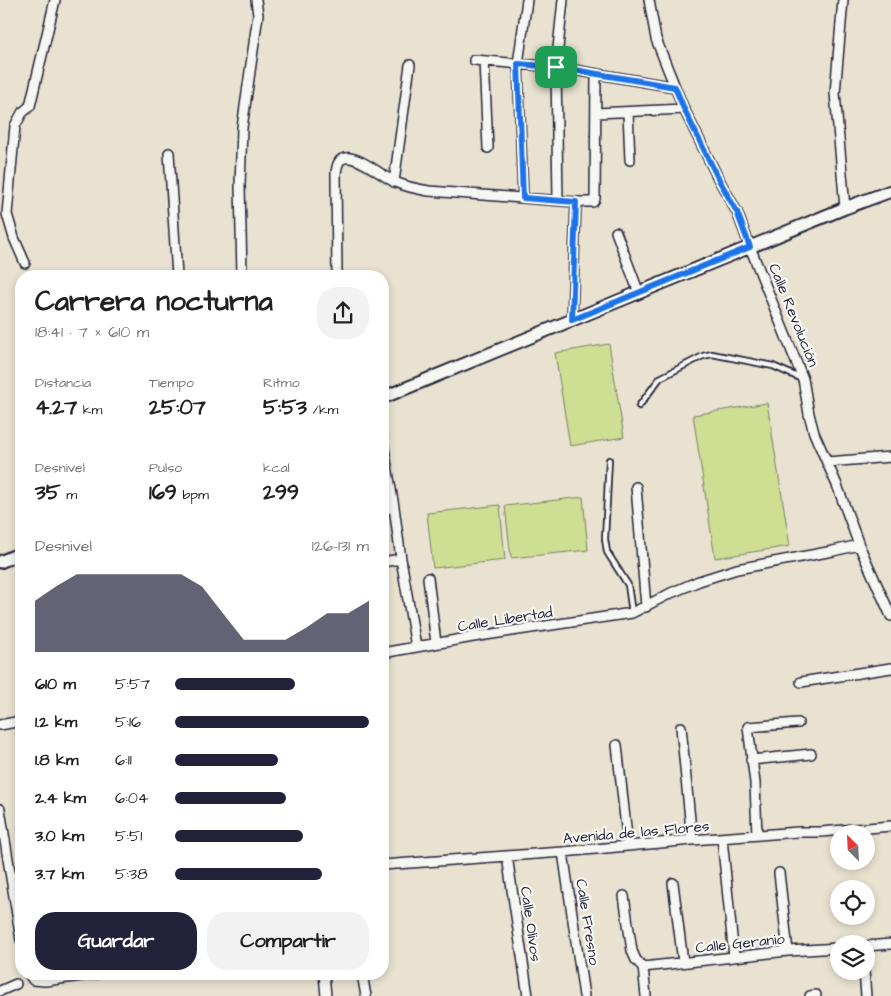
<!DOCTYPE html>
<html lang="es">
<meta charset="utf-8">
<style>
:root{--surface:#fff;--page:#f2f2f2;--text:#202124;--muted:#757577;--accent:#22223b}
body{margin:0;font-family:"Architects Daughter",sans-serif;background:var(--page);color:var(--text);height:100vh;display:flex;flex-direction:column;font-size:19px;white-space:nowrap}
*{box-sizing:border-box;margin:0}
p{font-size:16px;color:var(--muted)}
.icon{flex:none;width:28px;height:28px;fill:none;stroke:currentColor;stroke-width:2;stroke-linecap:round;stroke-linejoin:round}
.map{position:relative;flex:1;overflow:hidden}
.sheet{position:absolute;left:15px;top:270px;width:374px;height:710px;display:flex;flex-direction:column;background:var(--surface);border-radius:20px;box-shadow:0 2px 8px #0003}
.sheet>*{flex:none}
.needle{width:32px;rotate:336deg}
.tools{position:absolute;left:830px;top:825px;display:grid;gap:10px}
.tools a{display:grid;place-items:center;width:45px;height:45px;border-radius:50%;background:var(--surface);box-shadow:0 2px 8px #0003;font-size:25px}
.pin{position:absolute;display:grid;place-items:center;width:42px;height:42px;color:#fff;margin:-21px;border-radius:10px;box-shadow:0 2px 8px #0006}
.round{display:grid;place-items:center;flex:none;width:52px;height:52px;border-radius:20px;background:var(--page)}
.headline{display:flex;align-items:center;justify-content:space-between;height:85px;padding:0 20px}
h1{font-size:28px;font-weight:800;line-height:38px}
.stats{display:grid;grid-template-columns:repeat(3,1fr);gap:8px;height:85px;padding:5px 20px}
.stats div{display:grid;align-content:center}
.stats b{font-size:21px;font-weight:800}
.stats small{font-size:14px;font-weight:400}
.stats p{font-size:14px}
.chart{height:140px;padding:10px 20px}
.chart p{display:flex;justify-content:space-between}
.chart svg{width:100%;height:90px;margin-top:5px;fill:var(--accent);opacity:.7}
.primary-button{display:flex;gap:10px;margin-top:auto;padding:10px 20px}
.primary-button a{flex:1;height:58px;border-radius:20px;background:var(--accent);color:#fff;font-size:20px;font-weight:800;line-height:58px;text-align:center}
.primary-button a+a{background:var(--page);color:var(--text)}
ul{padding:0 20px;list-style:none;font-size:16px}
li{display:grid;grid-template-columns:80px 60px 1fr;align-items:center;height:38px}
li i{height:12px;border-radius:6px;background:var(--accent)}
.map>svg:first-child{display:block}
.green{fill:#cedf93;stroke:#788067}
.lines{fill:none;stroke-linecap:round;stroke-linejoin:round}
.service-casing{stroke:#22223b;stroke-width:8}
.minor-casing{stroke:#22223b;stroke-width:12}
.tertiary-casing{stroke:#22223b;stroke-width:15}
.service{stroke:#f6f6f2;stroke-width:4.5}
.minor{stroke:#f6f6f2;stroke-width:9}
.tertiary{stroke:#f6f6f2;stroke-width:11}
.route-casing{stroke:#fff;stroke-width:10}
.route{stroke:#1a73e8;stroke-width:6}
.labels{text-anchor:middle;stroke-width:4.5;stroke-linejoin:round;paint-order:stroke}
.street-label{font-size:15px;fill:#22223b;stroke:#f6f6f2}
</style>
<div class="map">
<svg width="891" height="996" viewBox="0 0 891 996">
<rect width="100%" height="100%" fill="#e9e2d0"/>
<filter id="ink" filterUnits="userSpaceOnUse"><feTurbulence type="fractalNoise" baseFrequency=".02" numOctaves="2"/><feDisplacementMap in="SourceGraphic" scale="10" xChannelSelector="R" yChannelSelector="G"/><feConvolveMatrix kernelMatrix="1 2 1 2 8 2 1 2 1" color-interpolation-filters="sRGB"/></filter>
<g filter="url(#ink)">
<path class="green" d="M609 344 624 437 570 446 555 353Z
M767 403 790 546 715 558 693 415Z
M583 497 588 550 511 558 505 506Z
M500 505 505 560 433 568 427 513Z"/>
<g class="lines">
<g class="service-casing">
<path id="service" d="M639 406 660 378 703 356 712 354 773 366 802 379
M609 460 605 539 607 552 628 585 632 613"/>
</g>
<g class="minor-casing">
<path id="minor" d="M843 0 835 93 845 208
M474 60 556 67 675 87
M484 61 488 148
M628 112 630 160
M596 113 684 109
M169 153 177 276
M394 182 410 65
M523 198 518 64 527 0
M558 200 556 67 563 0
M616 232 639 293
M25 263 14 238 7 214 15 126 22 113 30 106 55 0
M242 276 240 185 242 128 258 15 256 0
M337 276 336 173C337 168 337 162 342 159 355 152 383 177 395 182 406 187 417 189 429 191L576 202H593L595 199 596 74
M572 320 576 202
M382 437 394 507
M827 462 891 457
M636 487 646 607
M382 509 394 507 401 559 416 647
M859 545 891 616
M382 562 401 559
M428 578 436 643
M382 653 479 636 632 613 671 593 699 581 737 569 833 551 859 545 837 485 814 433 809 414 803 379 750 247 737 212 718 178 684 109 675 87 656 39 649 0
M801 682 891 668
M0 725 21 721
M681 727 692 840
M617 745 628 846
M751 760 811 754
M0 809 21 940
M757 835 755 783 748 727 798 723
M722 838 734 957
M563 852 584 996
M507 856 528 996
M382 865 563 852 692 840 798 832H821L891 826
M779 873 788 951
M673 883 683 962
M624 896 632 951 636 960 643 967
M866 946 891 944
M643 967 788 951 839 948
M643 967 646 996
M864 971 866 996
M29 974 33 980 45 981 96 974
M324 974 326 996
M362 974 366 996
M0 991 16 984
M810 996 816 995"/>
</g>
<g class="tertiary-casing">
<path id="tertiary" d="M382 398 845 208 891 191
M0 562 21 553"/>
</g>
<use href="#service" class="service"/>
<use href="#minor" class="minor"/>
<use href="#tertiary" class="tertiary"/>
</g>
</g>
<g class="lines" filter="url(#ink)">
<g class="route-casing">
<path id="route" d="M518 64 556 67 675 87 684 109 718 178 737 212 750 247 572 320 576 202 523 198Z"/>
</g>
<use href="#route" class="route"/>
</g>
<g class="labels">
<g class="street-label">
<text transform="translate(794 315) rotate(68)" y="5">Calle Revolución</text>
<text transform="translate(505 619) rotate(-9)" y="5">Calle Libertad</text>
<text transform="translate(636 832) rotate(-5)" y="5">Avenida de las Flores</text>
<text transform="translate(588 922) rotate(81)" y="5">Calle Fresno</text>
<text transform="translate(531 924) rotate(82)" y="5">Calle Olivos</text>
<text transform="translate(740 943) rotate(-6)" y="5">Calle Geranio</text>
</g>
</g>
</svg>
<div class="tools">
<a><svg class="needle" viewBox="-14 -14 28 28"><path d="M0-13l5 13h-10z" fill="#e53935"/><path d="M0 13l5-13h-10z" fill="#757577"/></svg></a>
<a><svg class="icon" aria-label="locate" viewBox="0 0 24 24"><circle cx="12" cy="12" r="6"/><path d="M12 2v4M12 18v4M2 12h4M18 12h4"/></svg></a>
<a><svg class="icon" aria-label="layers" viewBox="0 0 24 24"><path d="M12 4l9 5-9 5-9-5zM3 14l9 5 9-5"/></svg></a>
</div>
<div class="pin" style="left:556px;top:67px;background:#1e9e55"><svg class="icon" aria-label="arrive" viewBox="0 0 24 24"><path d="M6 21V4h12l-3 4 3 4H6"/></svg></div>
<section class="sheet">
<div class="headline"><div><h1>Carrera nocturna</h1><p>18:41 · 7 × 610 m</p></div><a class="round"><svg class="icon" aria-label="share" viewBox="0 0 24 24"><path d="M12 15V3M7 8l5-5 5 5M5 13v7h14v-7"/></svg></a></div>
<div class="stats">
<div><p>Distancia</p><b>4.27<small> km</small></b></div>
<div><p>Tiempo</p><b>25:07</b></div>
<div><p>Ritmo</p><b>5:53<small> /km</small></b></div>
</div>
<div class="stats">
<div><p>Desnivel</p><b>35<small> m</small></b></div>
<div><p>Pulso</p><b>169<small> bpm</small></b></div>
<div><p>kcal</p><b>299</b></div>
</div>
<div class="chart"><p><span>Desnivel</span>126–131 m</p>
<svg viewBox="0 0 160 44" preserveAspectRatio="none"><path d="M0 44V19L10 12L20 6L30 6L40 6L50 6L60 6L70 6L80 12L90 25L100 38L110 38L120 38L130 32L140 25L150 25L160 19V44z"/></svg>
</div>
<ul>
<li><b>610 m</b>5:57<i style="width:62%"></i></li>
<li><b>1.2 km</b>5:16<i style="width:100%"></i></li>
<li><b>1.8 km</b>6:11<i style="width:53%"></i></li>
<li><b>2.4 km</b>6:04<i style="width:57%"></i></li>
<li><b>3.0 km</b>5:51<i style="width:66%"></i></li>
<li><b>3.7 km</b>5:38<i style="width:76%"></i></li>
</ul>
<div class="primary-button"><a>Guardar</a><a>Compartir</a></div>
</section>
</div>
